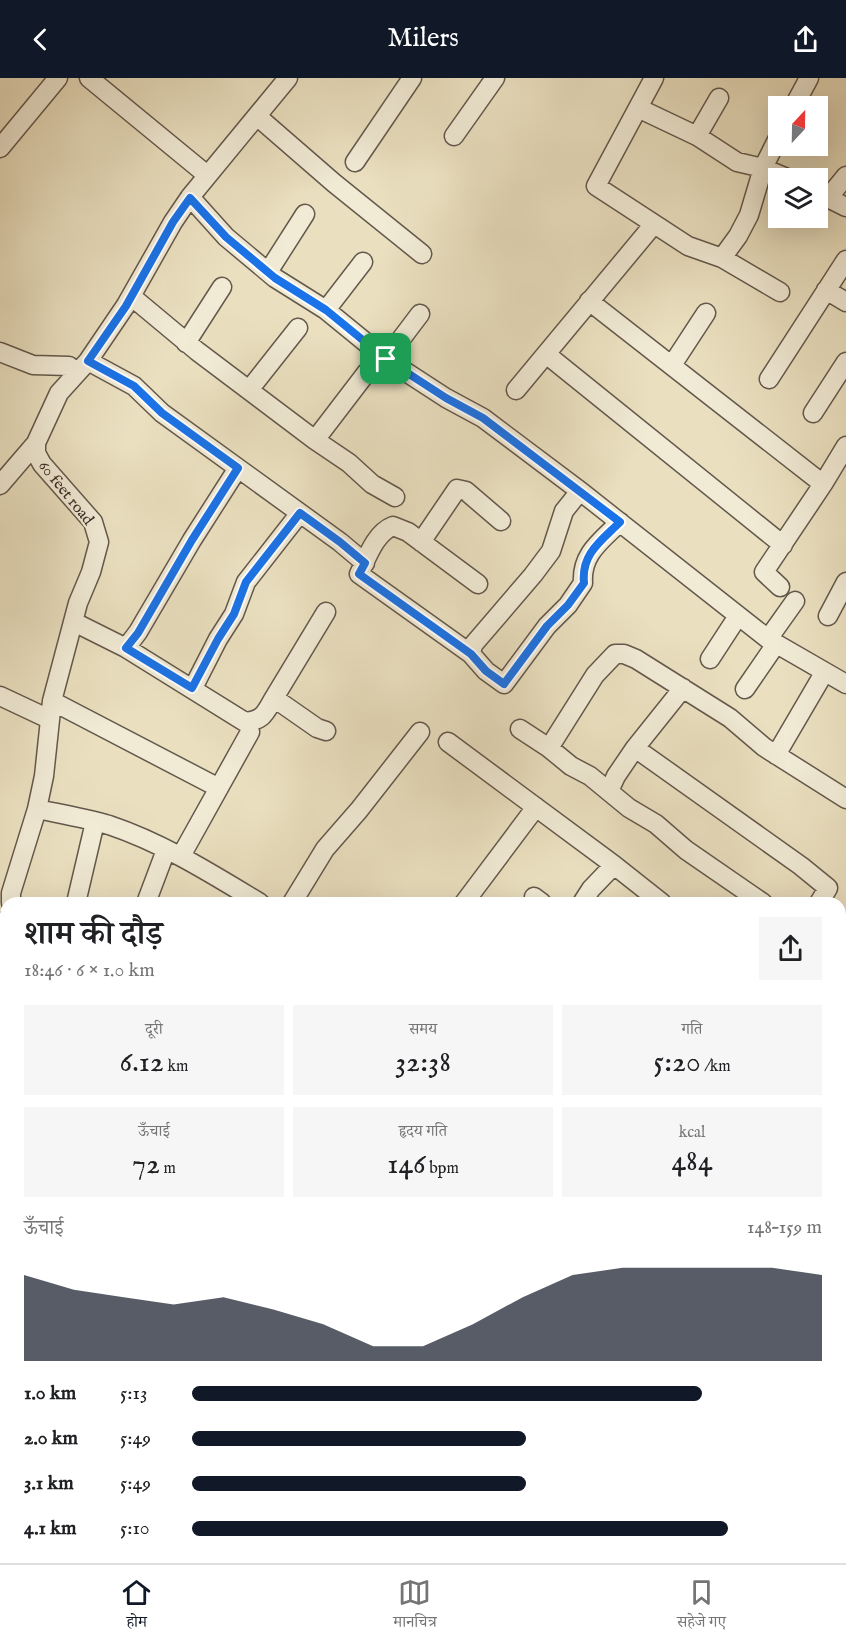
<!DOCTYPE html>
<html lang="hi">
<meta charset="utf-8">
<style>
:root{--surface:#fff;--page:#f6f6f6;--text:#202124;--muted:#757577;--line:#e0e0e0;--accent:#111827}
body{margin:0;font-family:"IM FELL English","Noto Serif Devanagari",serif;background:var(--page);color:var(--text);height:100vh;display:flex;flex-direction:column;font-size:22px;white-space:nowrap}
*{box-sizing:border-box;margin:0}
p{font-size:20px;color:var(--muted)}
.icon{flex:none;width:33px;height:33px;fill:none;stroke:currentColor;stroke-width:2;stroke-linecap:round;stroke-linejoin:round}
.map{position:relative;flex:1;overflow:hidden}
.side{position:absolute;left:0px;top:819px;width:846px;height:666px;display:flex;flex-direction:column;background:var(--surface);border-radius:18px 18px 0 0;box-shadow:0 6px 24px #0002}
.side>*{flex:none}
.needle{width:39px;rotate:22deg}
.buttons{position:absolute;left:768px;top:18px;display:grid;gap:12px}
.buttons a{display:grid;place-items:center;width:60px;height:60px;border-radius:0px;background:var(--surface);box-shadow:0 6px 24px #0002;font-size:30px}
.pin{position:absolute;display:grid;place-items:center;width:51px;height:51px;color:#fff;margin:-26px;border-radius:12px;box-shadow:0 3px 9px #0006}
.round{display:grid;place-items:center;flex:none;width:63px;height:63px;border-radius:0px;background:var(--page)}
.summary{display:flex;align-items:center;justify-content:space-between;height:102px;padding:0 24px}
h1{font-size:33px;font-weight:600;line-height:45px}
.metrics{display:grid;grid-template-columns:repeat(3,1fr);gap:9px;height:102px;padding:6px 24px}
.metrics div{display:grid;align-content:center;border-radius:0px;background:var(--page);text-align:center}
.metrics b{font-size:30px;font-weight:600}
.metrics small{font-size:16px;font-weight:400}
.metrics p{font-size:16px}
.chart{height:168px;padding:12px 24px}
.chart p{display:flex;justify-content:space-between}
.chart svg{width:100%;height:108px;margin-top:6px;fill:var(--accent);opacity:.7}
ul{padding:0 24px;list-style:none;font-size:20px}
li{display:grid;grid-template-columns:96px 72px 1fr;align-items:center;height:45px}
li i{height:15px;border-radius:8px;background:var(--accent)}
header{display:flex;justify-content:space-between;align-items:center;height:78px;padding:0 24px;background:var(--accent);color:#fff;font-size:27px;font-weight:600}
.tab-bar{display:flex;justify-content:space-around;align-items:center;height:84px;border-top:2px solid var(--line);background:var(--surface);font-size:16px;color:var(--muted)}
.tab-bar a{display:grid;justify-items:center;gap:3px}
.tab-bar .current{color:var(--accent)}
.map>svg:first-child{display:block}
.lines{fill:none;stroke-linecap:round;stroke-linejoin:round}
.minor-casing{stroke:#64584c;stroke-width:21}
.minor{stroke:#f1ebd6;stroke-width:18}
.route-casing{stroke:#fff;stroke-width:12}
.route{stroke:#1a73e8;stroke-width:8}
.labels{text-anchor:middle;stroke-width:4.5;stroke-linejoin:round;paint-order:stroke}
.street-label{font-size:16px;fill:#382b25;stroke:#f1ebd6}
</style>
<header><svg class="icon" aria-label="back" viewBox="0 0 24 24"><path d="M15 5l-7 7 7 7"/></svg>Milers<svg class="icon" aria-label="share" viewBox="0 0 24 24"><path d="M12 15V3M7 8l5-5 5 5M5 13v7h14v-7"/></svg></header>
<div class="map">
<svg width="846" height="1485" viewBox="0 0 846 1485">
<rect width="100%" height="100%" fill="#eae0c0"/>
<filter id="stains"><feTurbulence type="fractalNoise" baseFrequency=".00333" numOctaves="4"/><feColorMatrix values="0 0 0 0 .2 0 0 0 0 .09 0 0 0 0 .02 0 0 0 .5 -.17"/></filter>
<radialGradient id="worn" r=".72"><stop offset=".6" stop-color="#630" stop-opacity="0"/><stop offset="1" stop-color="#630" stop-opacity=".3"/></radialGradient>
<g class="lines">
<g class="minor-casing">
<path id="minor" d="M89 0 207 97
M654 0 596 108 688 168 722 180 738 158 749 137 763 90 787 100
M794 28 809 0
M638 30 697 58 737 84 763 90 778 60
M258 39 334 105 422 176
M454 58 495 0
M697 58 719 20
M0 70 58 0
M355 84 412 0
M818 115 828 120 846 98
M190 119 226 159 275 200 326 232 386 281 446 320 483 340 580 413 768 561 846 606
M828 120 846 129
M722 180 780 214
M268 194 305 136
M826 212 846 224
M131 218 197 273 315 362 349 385 372 406 395 419
M589 223 823 406
M326 232 363 184
M186 265 222 209
M0 274 33 287 69 288 77 295
M546 276 783 467
M386 281 420 236
M88 283 134 308 162 335 340 464 365 485
M672 287 706 235
M769 301 846 182
M249 312 298 250
M516 312 654 146
M813 335 846 284
M315 362 367 294
M0 407 36 365
M580 413 564 433 551 473 533 497 473 567 471 576 486 593 504 606 547 548 568 527 583 505C581 476 601 463 620 444
M421 464 457 411 466 413 501 443
M780 509 764 494 823 406 846 368
M828 538 846 504
M74 544 126 570 138 554 192 462 238 390
M768 561 795 523
M126 570 245 644C264 642 265 635 274 620L317 650 326 653
M471 576 359 496C367 480 375 455 393 448L408 454 478 506
M710 581 738 538
M193 610 218 561 234 536 246 504 300 435
M745 611 776 566
M0 618 49 641
M274 620 326 534
M52 623 219 710
M520 651 549 670 595 597 615 576H624L636 581 730 640 764 669 846 721
M448 664 614 787
M549 670 571 688 590 698 629 730 656 746 686 772 763 825
M635 670 683 610
M776 677 824 595
M609 713 616 698 635 670 801 788 828 810 819 825
M37 731C61 736 85 740 109 747 163 765 212 796 260 825
M181 778 250 654
M534 819 542 825
M11 825V815L37 731 44 698 52 623 78 525 91 494 99 464 93 444 42 386 36 375V365L59 315 88 283 126 227 173 144 190 119 288 0
M76 825 95 744
M146 825 166 772
M292 825 325 771 359 732 420 654
M464 825 536 729
M582 825 591 811 614 787 662 825
M840 857 846 861
M0 859 6 842
M840 966 846 970
M0 1017 6 1005
M840 1047 846 1050
M0 1052 6 1041
M840 1130 846 1122
M840 1160 846 1165
M1 1240 6 1231
M840 1246 846 1249
M0 1271 6 1255
M840 1324 846 1327
M840 1399 846 1402
M491 1479 502 1485
M797 1479 809 1485
M73 1485 75 1479
M236 1485 238 1479
M317 1485 319 1479
M431 1485 434 1479
M544 1485 547 1479
M614 1485 618 1479
M706 1485 709 1479
M838 1485 846 1469"/>
</g>
<use href="#minor" class="minor"/>
</g>
<g class="lines">
<g class="route-casing">
<path id="route" d="M190 120 226 159 275 200 326 232 386 281 446 320 483 340 620 444C601 463 581 476 584 505L568 527 547 548 504 606 486 593 471 576 359 496 365 485 340 464 300 435 246 504 234 536 218 561 192 610 126 570 138 555 192 462 238 390 162 335 134 308 88 283 126 228 173 144Z"/>
</g>
<use href="#route" class="route"/>
</g>
<g class="labels">
<g class="street-label">
<text transform="translate(67 414) rotate(51)" y="6">60 feet road</text>
</g>
</g>
<rect width="100%" height="100%" filter="url(#stains)"/>
<rect width="100%" height="100%" fill="url(#worn)"/>
</svg>
<div class="buttons">
<a><svg class="needle" viewBox="-14 -14 28 28"><path d="M0-13l5 13h-10z" fill="#e53935"/><path d="M0 13l5-13h-10z" fill="#757577"/></svg></a>
<a><svg class="icon" aria-label="layers" viewBox="0 0 24 24"><path d="M12 4l9 5-9 5-9-5zM3 14l9 5 9-5"/></svg></a>
</div>
<div class="pin" style="left:386px;top:281px;background:#1e9e55"><svg class="icon" aria-label="arrive" viewBox="0 0 24 24"><path d="M6 21V4h12l-3 4 3 4H6"/></svg></div>
<section class="side">
<div class="summary"><div><h1>शाम की दौड़</h1><p>18:46 · 6 × 1.0 km</p></div><a class="round"><svg class="icon" aria-label="share" viewBox="0 0 24 24"><path d="M12 15V3M7 8l5-5 5 5M5 13v7h14v-7"/></svg></a></div>
<div class="metrics">
<div><p>दूरी</p><b>6.12<small> km</small></b></div>
<div><p>समय</p><b>32:38</b></div>
<div><p>गति</p><b>5:20<small> /km</small></b></div>
</div>
<div class="metrics">
<div><p>ऊँचाई</p><b>72<small> m</small></b></div>
<div><p>हृदय गति</p><b>146<small> bpm</small></b></div>
<div><p>kcal</p><b>484</b></div>
</div>
<div class="chart"><p><span>ऊँचाई</span>148–159 m</p>
<svg viewBox="0 0 160 44" preserveAspectRatio="none"><path d="M0 44V9L10 15L20 18L30 21L40 18L50 23L60 29L70 38L80 38L90 29L100 18L110 9L120 6L130 6L140 6L150 6L160 9V44z"/></svg>
</div>
<ul>
<li><b>1.0 km</b>5:13<i style="width:81%"></i></li>
<li><b>2.0 km</b>5:49<i style="width:53%"></i></li>
<li><b>3.1 km</b>5:49<i style="width:53%"></i></li>
<li><b>4.1 km</b>5:10<i style="width:85%"></i></li>
</ul>
</section>
</div>
<nav class="tab-bar">
<a class="current"><svg class="icon" aria-label="home" viewBox="0 0 24 24"><path d="M3 11l9-7 9 7M6 9v11h12V9"/></svg>होम</a>
<a><svg class="icon" aria-label="map" viewBox="0 0 24 24"><path d="M3 6l6-2 6 2 6-2v14l-6 2-6-2-6 2zM9 4v14M15 6v14"/></svg>मानचित्र</a>
<a><svg class="icon" aria-label="saved" viewBox="0 0 24 24"><path d="M7 4h10v16l-5-4-5 4z"/></svg>सहेजे गए</a>
</nav>
